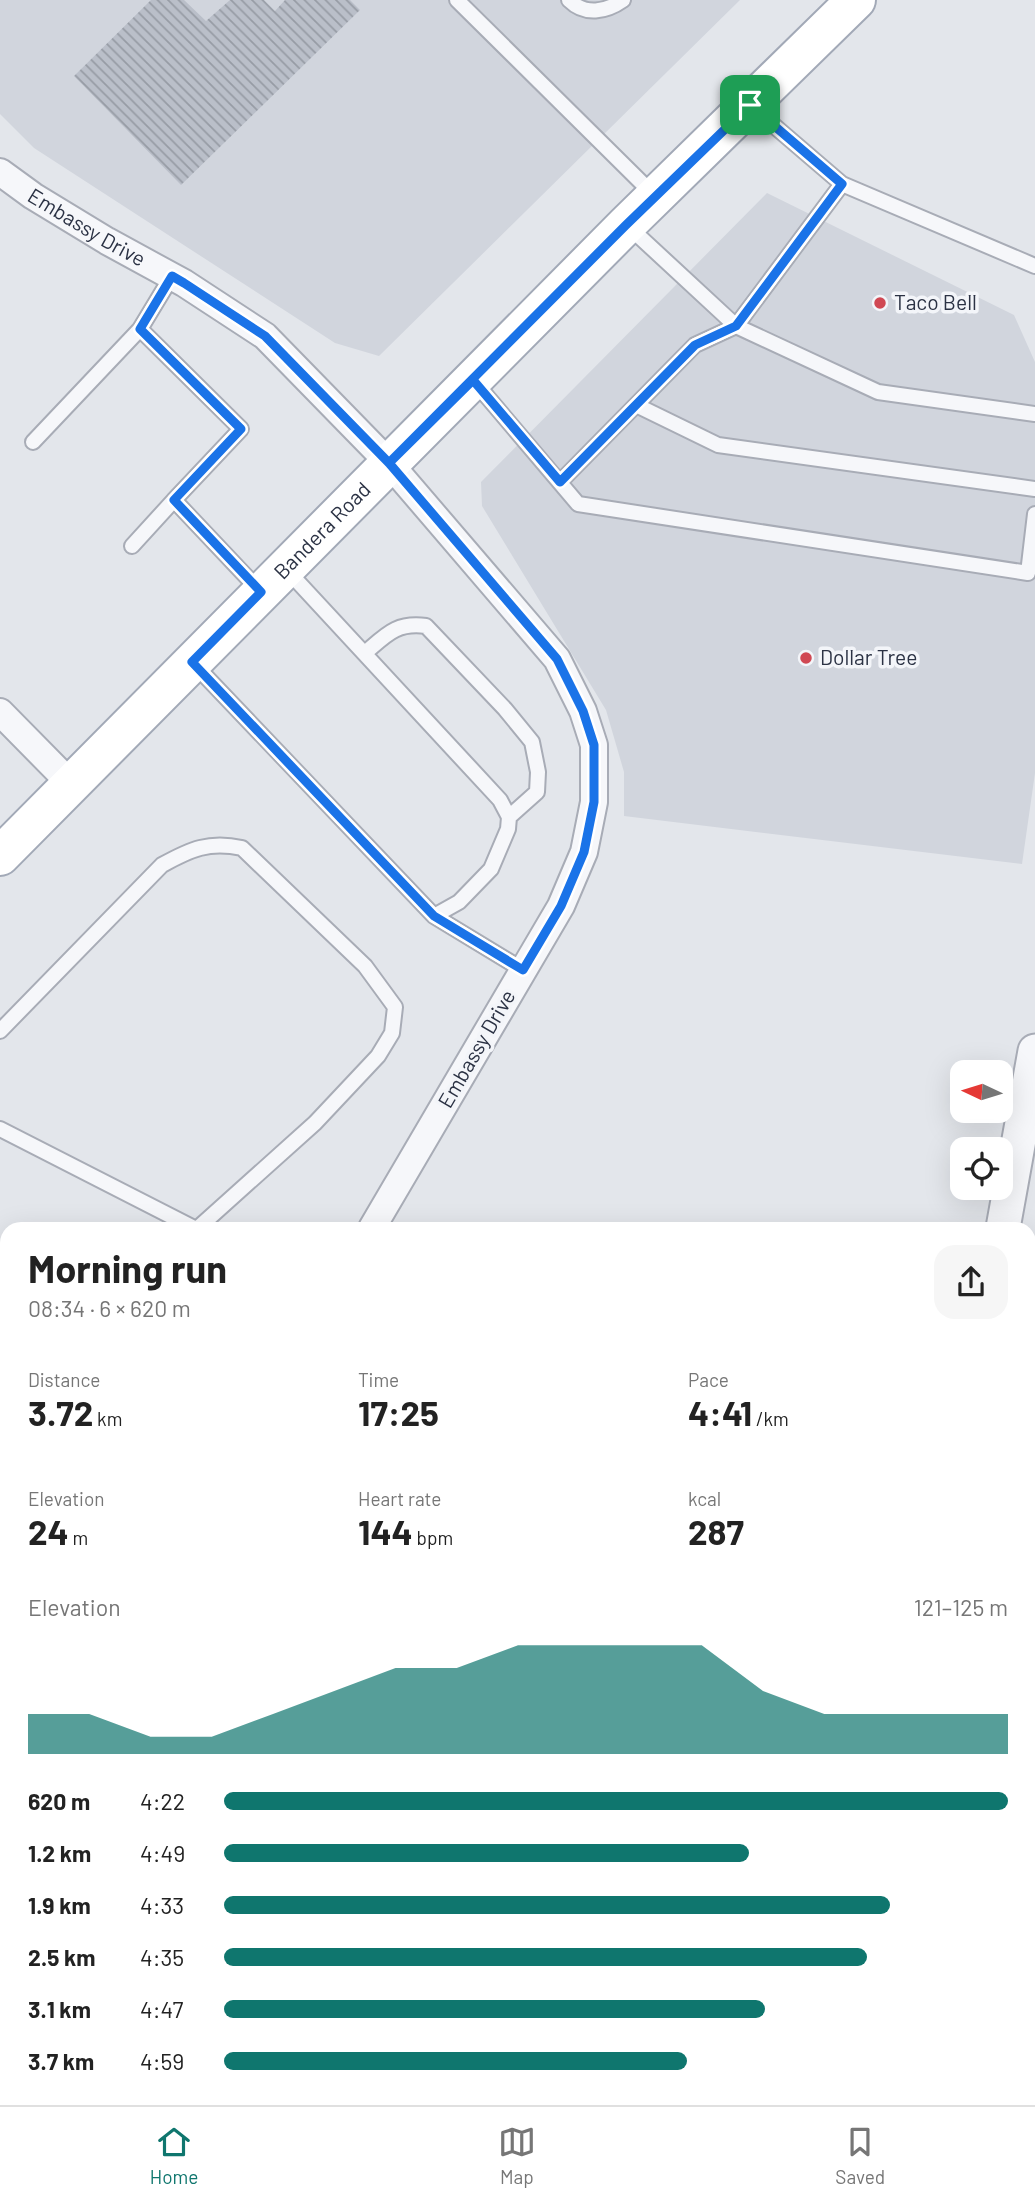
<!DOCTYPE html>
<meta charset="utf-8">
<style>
:root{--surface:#fff;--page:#f6f6f6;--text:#222;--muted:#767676;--line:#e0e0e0;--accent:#0f766e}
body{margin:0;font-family:Barlow,sans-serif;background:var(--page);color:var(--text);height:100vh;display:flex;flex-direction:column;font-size:26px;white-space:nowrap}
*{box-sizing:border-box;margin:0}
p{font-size:23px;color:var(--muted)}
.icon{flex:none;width:38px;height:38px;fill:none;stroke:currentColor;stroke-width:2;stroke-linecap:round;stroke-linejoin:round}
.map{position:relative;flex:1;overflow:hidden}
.side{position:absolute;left:0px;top:1222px;width:1036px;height:884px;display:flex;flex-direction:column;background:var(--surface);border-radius:21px 21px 0 0;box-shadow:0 7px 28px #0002}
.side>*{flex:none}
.needle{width:46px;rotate:274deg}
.buttons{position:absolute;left:950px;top:1060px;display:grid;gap:14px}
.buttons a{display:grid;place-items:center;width:63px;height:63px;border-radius:14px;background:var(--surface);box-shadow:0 7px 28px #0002;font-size:35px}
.pin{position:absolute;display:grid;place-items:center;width:60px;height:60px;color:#fff;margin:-30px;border-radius:14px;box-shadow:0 4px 10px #0006}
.round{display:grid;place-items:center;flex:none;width:74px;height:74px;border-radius:21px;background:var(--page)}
.overview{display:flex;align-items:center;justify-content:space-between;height:119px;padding:0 28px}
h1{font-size:38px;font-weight:700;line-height:52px}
.figures{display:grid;grid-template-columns:repeat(3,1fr);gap:10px;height:119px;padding:7px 28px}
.figures div{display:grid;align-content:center}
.figures b{font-size:35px;font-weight:700}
.figures small{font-size:19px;font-weight:400}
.figures p{font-size:19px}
.chart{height:196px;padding:14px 28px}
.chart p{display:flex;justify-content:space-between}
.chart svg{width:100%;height:126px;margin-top:7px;fill:var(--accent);opacity:.7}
ul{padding:0 28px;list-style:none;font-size:23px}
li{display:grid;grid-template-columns:112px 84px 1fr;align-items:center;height:52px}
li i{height:18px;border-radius:9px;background:var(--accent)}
.menu{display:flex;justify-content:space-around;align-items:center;height:98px;border-top:2px solid var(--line);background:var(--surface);font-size:19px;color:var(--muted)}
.menu a{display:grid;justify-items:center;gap:4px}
.menu .current{color:var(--accent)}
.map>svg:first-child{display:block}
.built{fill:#d1d5dd}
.building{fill:url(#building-back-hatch)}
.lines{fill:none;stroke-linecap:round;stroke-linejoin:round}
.service-casing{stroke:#a8acb6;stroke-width:18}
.minor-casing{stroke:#a8acb6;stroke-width:30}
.tertiary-casing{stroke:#a8acb6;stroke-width:37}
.primary-casing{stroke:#a2a9b7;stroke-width:42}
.service{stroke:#f6f7fa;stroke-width:14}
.minor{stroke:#f6f7fa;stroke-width:26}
.tertiary{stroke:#f6f7fa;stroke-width:33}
.primary{stroke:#fff;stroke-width:38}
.route-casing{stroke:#fff;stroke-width:14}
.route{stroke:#1a73e8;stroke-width:9}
.poi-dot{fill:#d04853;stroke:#f3f5f9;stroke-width:2.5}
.labels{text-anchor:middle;stroke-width:7;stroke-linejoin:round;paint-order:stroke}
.street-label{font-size:21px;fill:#2b3244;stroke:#f3f5f9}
.poi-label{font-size:21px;fill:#2b3244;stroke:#f3f5f9;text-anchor:start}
</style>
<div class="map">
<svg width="1035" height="2105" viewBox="0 0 1035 2105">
<defs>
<pattern id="building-back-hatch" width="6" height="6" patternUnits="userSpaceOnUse" patternTransform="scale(1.75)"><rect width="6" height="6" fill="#babfc9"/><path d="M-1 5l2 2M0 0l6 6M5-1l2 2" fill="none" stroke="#979ca5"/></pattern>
</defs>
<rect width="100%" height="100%" fill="#e3e6eb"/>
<path class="built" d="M0 0H740L379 356 335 343 34 148 0 114Z
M767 193 1014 315 1035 362V773L1022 864 624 816V772L606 710 482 506 481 482Z"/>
<path class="building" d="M151 0H184L206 21 230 0H264L275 11 285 0H350L360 10 181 185 74 76Z"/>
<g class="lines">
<g class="service-casing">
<path id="service" d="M457 0 655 196
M569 0C585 16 606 12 623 0
M751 106 842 184 1035 266
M628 226 736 326 842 184
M140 329 172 276
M473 380 578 504 1028 573 1035 514
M636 405 718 445 1035 489
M33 442 140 329 241 429 174 500 260 591
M560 482 695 345 736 326 878 392 1035 414
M132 546 174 500
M286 569 500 800 509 817 508 829 491 869 459 902 434 916
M365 653C386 635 396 622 426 626L505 709 532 742 538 772 537 792 509 817
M193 663 434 916 523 970
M0 1031 162 865C191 849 209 841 242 848L365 966 395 1007 392 1033 378 1056 315 1123 198 1228
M0 1129 194 1228
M0 1252 7 1254
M1029 1442 1035 1443
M0 1955 7 1952
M331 2105 333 2098
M750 2105 751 2100 800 2105"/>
</g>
<g class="minor-casing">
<g id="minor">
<path id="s1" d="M0 172 33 196 107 241 184 283 265 336 389 463 557 659 583 711 594 745V802L584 852 561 906 372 1228"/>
<path d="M0 712 71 784"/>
</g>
</g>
<g class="tertiary-casing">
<path id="tertiary" d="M1003 1228 1035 1051
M845 2105 846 2098"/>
</g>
<g class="primary-casing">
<g id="primary">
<path id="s2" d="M0 856 626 225 856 0"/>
</g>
</g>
<use href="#service" class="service"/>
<use href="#minor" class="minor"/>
<use href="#tertiary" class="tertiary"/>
<use href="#primary" class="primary"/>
</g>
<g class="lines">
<g class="route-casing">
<path id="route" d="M750 105 626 225 389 463 265 336 184 283 172 276 140 329 241 429 174 500 261 592 192 662 434 916 523 970 561 906 584 852 594 802V745L583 711 557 659 389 463 473 380 560 482 695 345 736 326 842 184 750 105"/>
</g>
<use href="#route" class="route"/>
</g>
<g class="poi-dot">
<circle cx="880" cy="303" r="7"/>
<circle cx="806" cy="658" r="7"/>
</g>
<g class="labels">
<g class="street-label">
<text dy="7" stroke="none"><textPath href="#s1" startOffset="103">Embassy Drive</textPath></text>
<text dy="7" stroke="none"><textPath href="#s2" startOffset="458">Bandera Road</textPath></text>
<text transform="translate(477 1049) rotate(-60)" y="7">Embassy Drive</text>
</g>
<g class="poi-label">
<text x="894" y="310">Taco Bell</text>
<text x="820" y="665">Dollar Tree</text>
</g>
</g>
</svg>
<div class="buttons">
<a><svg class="needle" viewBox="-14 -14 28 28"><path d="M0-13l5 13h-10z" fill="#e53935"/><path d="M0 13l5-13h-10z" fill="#767676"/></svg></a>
<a><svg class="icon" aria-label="locate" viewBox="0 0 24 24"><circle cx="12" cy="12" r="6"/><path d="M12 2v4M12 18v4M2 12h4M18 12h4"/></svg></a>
</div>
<div class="pin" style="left:750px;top:105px;background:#1e9e55"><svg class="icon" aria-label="arrive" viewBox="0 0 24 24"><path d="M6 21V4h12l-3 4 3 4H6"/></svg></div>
<section class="side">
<div class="overview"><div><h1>Morning run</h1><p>08:34 · 6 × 620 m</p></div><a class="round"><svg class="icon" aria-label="share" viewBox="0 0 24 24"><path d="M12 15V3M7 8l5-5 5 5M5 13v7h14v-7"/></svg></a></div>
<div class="figures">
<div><p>Distance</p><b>3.72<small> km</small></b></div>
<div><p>Time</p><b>17:25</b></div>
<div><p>Pace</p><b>4:41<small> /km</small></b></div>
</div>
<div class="figures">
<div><p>Elevation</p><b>24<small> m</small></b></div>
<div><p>Heart rate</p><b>144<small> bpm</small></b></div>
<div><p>kcal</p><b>287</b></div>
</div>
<div class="chart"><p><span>Elevation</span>121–125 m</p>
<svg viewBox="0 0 160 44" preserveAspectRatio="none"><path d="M0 44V30L10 30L20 38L30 38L40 30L50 22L60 14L70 14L80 6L90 6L100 6L110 6L120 22L130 30L140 30L150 30L160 30V44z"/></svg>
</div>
<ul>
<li><b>620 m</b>4:22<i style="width:100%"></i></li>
<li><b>1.2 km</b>4:49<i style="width:67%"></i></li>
<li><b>1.9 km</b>4:33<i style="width:85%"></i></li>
<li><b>2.5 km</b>4:35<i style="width:82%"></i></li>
<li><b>3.1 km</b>4:47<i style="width:69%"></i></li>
<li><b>3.7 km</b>4:59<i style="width:59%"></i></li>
</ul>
</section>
</div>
<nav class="menu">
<a class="current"><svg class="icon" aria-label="home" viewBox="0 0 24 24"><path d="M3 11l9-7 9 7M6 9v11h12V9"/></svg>Home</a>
<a><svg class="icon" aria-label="map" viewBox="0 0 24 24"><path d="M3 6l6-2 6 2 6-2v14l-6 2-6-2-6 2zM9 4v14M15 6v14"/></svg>Map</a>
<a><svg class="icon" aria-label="saved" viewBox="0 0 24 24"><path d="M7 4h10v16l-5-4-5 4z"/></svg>Saved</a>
</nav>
